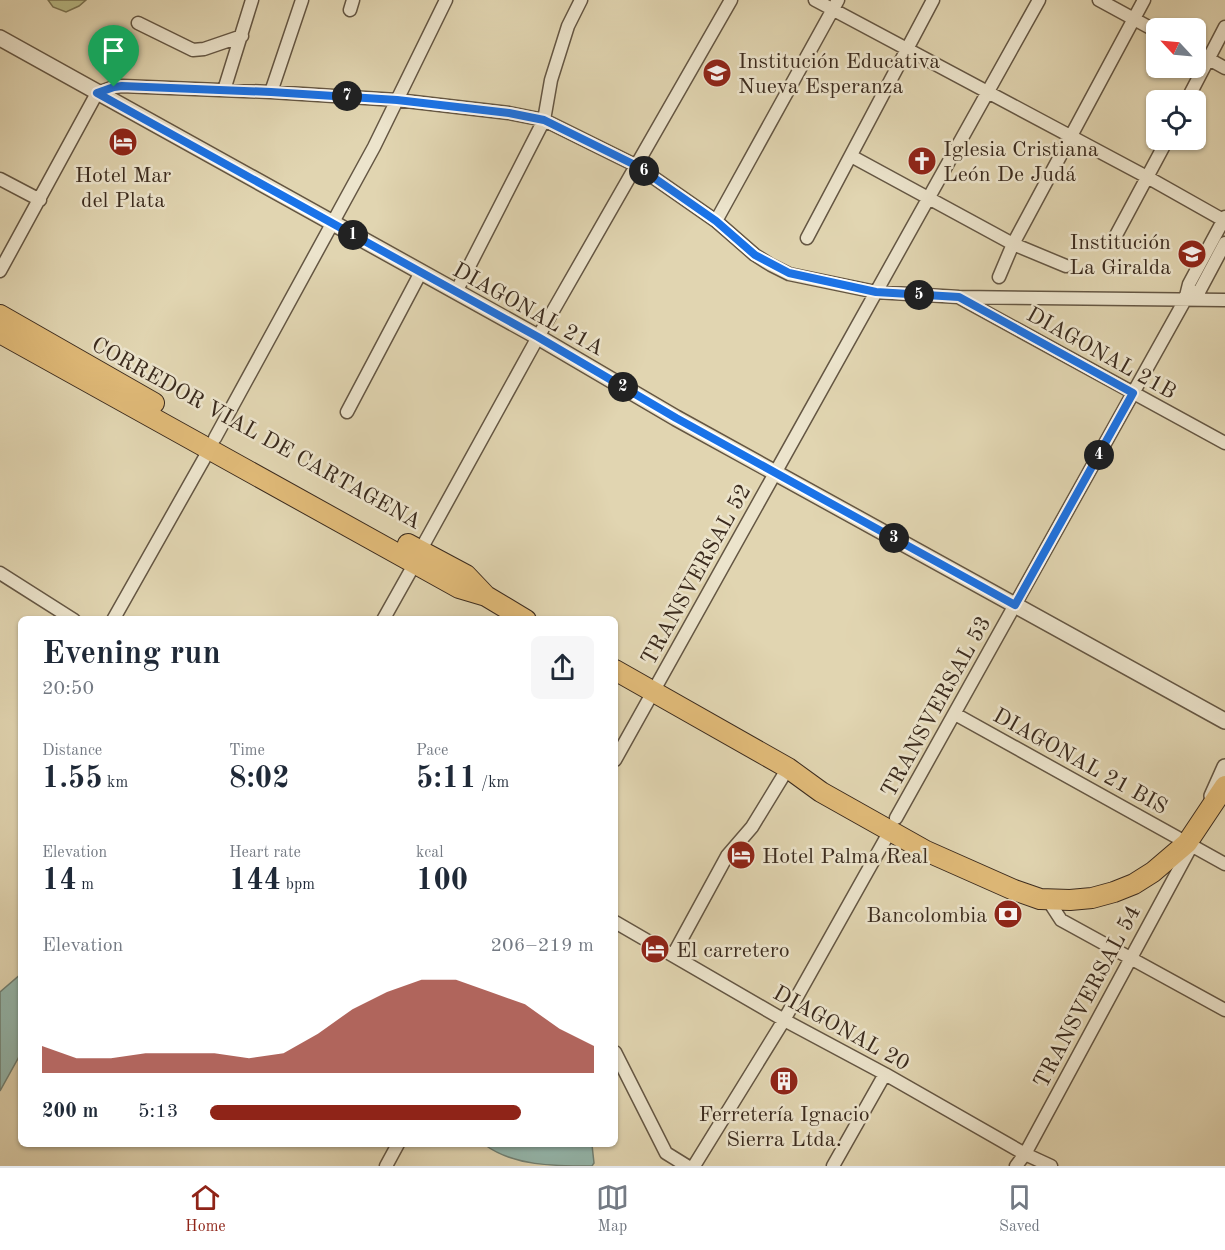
<!DOCTYPE html>
<meta charset="utf-8">
<style>
:root{--surface:#fff;--page:#f6f6f7;--text:#1f2937;--muted:#747a83;--line:#e0e1e3;--accent:#8f2418}
body{margin:0;font-family:"Old Standard TT",serif;background:var(--page);color:var(--text);height:100vh;display:flex;flex-direction:column;font-size:22px;white-space:nowrap}
*{box-sizing:border-box;margin:0}
p{font-size:20px;color:var(--muted)}
.icon{flex:none;width:33px;height:33px;fill:none;stroke:currentColor;stroke-width:2;stroke-linecap:round;stroke-linejoin:round}
.map{position:relative;flex:1;overflow:hidden}
.drawer{position:absolute;left:18px;top:616px;width:600px;height:531px;display:flex;flex-direction:column;background:var(--surface);border-radius:9px;box-shadow:0 2px 4px #0004}
.drawer>*{flex:none}
.needle{width:39px;rotate:296deg}
.fabs{position:absolute;left:1146px;top:18px;display:grid;gap:12px}
.fabs a{display:grid;place-items:center;width:60px;height:60px;border-radius:9px;background:var(--surface);box-shadow:0 2px 4px #0004;font-size:30px}
.pin{position:absolute;display:grid;place-items:center;width:51px;height:51px;color:#fff;margin:-62px -26px;border-radius:50% 50% 50% 0;rotate:-45deg;box-shadow:0 0 6px #0007}
.pin .icon{rotate:45deg}
.km{position:absolute;width:30px;height:30px;margin:-15px;border-radius:50%;background:#222;color:#fff;font-size:16px;line-height:30px;text-align:center}
.round{display:grid;place-items:center;flex:none;width:63px;height:63px;border-radius:9px;background:var(--page)}
.headline{display:flex;align-items:center;justify-content:space-between;height:102px;padding:0 24px}
h1{font-size:33px;font-weight:700;line-height:45px}
.stats{display:grid;grid-template-columns:repeat(3,1fr);gap:9px;height:102px;padding:6px 24px}
.stats div{display:grid;align-content:center}
.stats b{font-size:30px;font-weight:700}
.stats small{font-size:16px;font-weight:400}
.stats p{font-size:16px}
.chart{height:168px;padding:12px 24px}
.chart p{display:flex;justify-content:space-between}
.chart svg{width:100%;height:108px;margin-top:6px;fill:var(--accent);opacity:.7}
ul{padding:0 24px;list-style:none;font-size:20px}
li{display:grid;grid-template-columns:96px 72px 1fr;align-items:center;height:45px}
li i{height:15px;border-radius:8px;background:var(--accent)}
.menu{display:flex;justify-content:space-around;align-items:center;height:84px;border-top:2px solid var(--line);background:var(--surface);font-size:16px;color:var(--muted)}
.menu a{display:grid;justify-items:center;gap:3px}
.menu .current{color:var(--accent)}
.map>svg:first-child{display:block}
.green{fill:#b9bb87;stroke:#7a7352;stroke-width:1.5}
.water{fill:#94b8ae;stroke:#708074;stroke-width:1.5}
.lines{fill:none;stroke-linecap:round;stroke-linejoin:round}
.minor-casing{stroke:#645643;stroke-width:15}
.tertiary-casing{stroke:#645643;stroke-width:18}
.primary-casing{stroke:#3b2b1e;stroke-width:22}
.minor{stroke:#ece4cc;stroke-width:12}
.tertiary{stroke:#ece4cc;stroke-width:15}
.primary{stroke:#e0ba78;stroke-width:20}
.route-casing{stroke:#fff;stroke-width:12}
.route{stroke:#1a73e8;stroke-width:8}
.labels{text-anchor:middle;stroke-width:5;stroke-linejoin:round;paint-order:stroke}
.poi-label{font-size:22px;fill:#3b2b1e;stroke:#ece4cc;text-anchor:start}
.street-label{font-size:22px;fill:#3b2b1e;stroke:#ece4cc}
</style>
<div class="map">
<svg width="1225" height="1166" viewBox="0 0 1225 1166">
<rect width="100%" height="100%" fill="#e1d5b1"/>
<filter id="stains"><feTurbulence type="fractalNoise" baseFrequency=".00333" numOctaves="4"/><feColorMatrix values="0 0 0 0 .2 0 0 0 0 .09 0 0 0 0 .02 0 0 0 .5 -.17"/></filter>
<radialGradient id="worn" r=".72"><stop offset=".6" stop-color="#630" stop-opacity="0"/><stop offset="1" stop-color="#630" stop-opacity=".3"/></radialGradient>
<path class="green" d="M48 0H86L79 6 66 12 53 7Z"/>
<path class="water" d="M21 974V1053L0 1091V992Z
M485 1145H592L594 1163 592 1166C553 1166 514 1166 485 1145Z"/>
<g class="lines">
<g class="minor-casing">
<path id="minor" d="M815 0 1147 177 1225 221
M1099 0 1156 31
M350 10 353 0
M138 23 193 50 204 49 242 36
M1196 52 1225 68
M224 90 252 0
M271 92 302 0
M1187 100 1225 27
M851 156 1013 244 1066 266
M0 179 40 200
M716 221 838 0
M807 238 933 0
M1114 239 1167 140
M0 271 97 93 114 87 122 86 271 92 397 100 509 113 544 120 637 166 716 221 755 255 771 265 789 274 876 292 959 297 1225 300
M999 277 1013 244 1144 0
M456 292 544 120 551 80 568 26 581 0
M960 298 1225 443
M1185 300 1200 290 1225 243
M347 412 421 272
M215 438 374 147 446 0
M420 551 538 337 731 0
M0 573 74 620
M113 620 209 450
M383 620 415 563
M955 714 1225 864
M615 760 1039 0
M896 818 1185 300 1189 284 1225 217
M1048 900 1061 920 1225 1010
M615 922 784 1020 885 1074 1025 1154 1051 1166
M673 955 727 856 752 827 788 768
M615 1052 666 1153 687 1166
M386 1166 398 1144
M694 1166 784 1020 890 831
M833 1166 885 1074
M1016 1166 1025 1154 1192 845"/>
</g>
<g class="tertiary-casing">
<path id="tertiary" d="M0 38 538 337 676 418 1225 721
M1212 796 1225 767"/>
</g>
<g class="primary-casing">
<path id="primary" d="M0 315 154 403
M0 333 459 588 486 596 526 620
M408 544 466 575 485 595
M615 670 788 768 821 792 926 851 1014 890 1040 899 1070 900 1092 898 1114 892 1134 884 1153 872 1187 843 1225 786"/>
</g>
<use href="#minor" class="minor"/>
<use href="#tertiary" class="tertiary"/>
<use href="#primary" class="primary"/>
</g>
<g class="lines">
<g class="route-casing">
<path id="route" d="M122 86 271 92 397 100 509 113 544 120 637 166 716 221 755 255 789 273 876 292 959 297 1133 393 1015 605 676 418 538 337 97 93 114 87Z"/>
</g>
<use href="#route" class="route"/>
</g>
<defs>
<g id="school-disc" transform="scale(1.5)"><circle r="9.5" fill="#8f2418" stroke="#ece4cc"/><path d="M0-5L7-2L0 1L-7-2ZM-4 1L0 2.5L4 1V4Q0 6-4 4Z" fill="#fff"/></g>
<g id="hotel-disc" transform="scale(1.5)"><circle r="9.5" fill="#8f2418" stroke="#ece4cc"/><path d="M-6-4.5h1.5V1H6V5H4.5V3h-9V5H-6ZM-4 0a1.8 1.8 0 1 1 3.6 0ZM.5 0V-2.5h3Q6-2.5 6 0Z" fill="#fff"/></g>
<g id="church-disc" transform="scale(1.5)"><circle r="9.5" fill="#8f2418" stroke="#ece4cc"/><path d="M-1.2-6h2.4v3.5h3.3v2.4h-3.3V6h-2.4V-.1h-3.3v-2.4h3.3Z" fill="#fff"/></g>
<g id="bank-disc" transform="scale(1.5)"><circle r="9.5" fill="#8f2418" stroke="#ece4cc"/><path d="M-6-4H6V4H-6ZM0-2.3a2.3 2.3 0 1 0 0 4.6a2.3 2.3 0 1 0 0-4.6Z" fill="#fff"/></g>
<g id="building-disc" transform="scale(1.5)"><circle r="9.5" fill="#8f2418" stroke="#ece4cc"/><path d="M-4-6H4V6H1V3H-1V6H-4ZM-2.5-4.3h1.7v1.8h-1.7ZM.8-4.3h1.7v1.8H.8ZM-2.5-1h1.7V.8h-1.7ZM.8-1h1.7V.8H.8Z" fill="#fff"/></g>
</defs>
<g fill-rule="evenodd">
<use href="#school-disc" x="717" y="73"/>
<use href="#hotel-disc" x="123" y="142"/>
<use href="#church-disc" x="922" y="161"/>
<use href="#school-disc" x="1192" y="254"/>
<use href="#hotel-disc" x="741" y="855"/>
<use href="#bank-disc" x="1008" y="914"/>
<use href="#hotel-disc" x="655" y="949"/>
<use href="#building-disc" x="784" y="1081"/>
</g>
<g class="labels">
<g class="poi-label">
<text x="738" y="68">Institución Educativa<tspan x="738" dy="25">Nueva Esperanza</tspan></text>
<text x="943" y="156">Iglesia Cristiana<tspan x="943" dy="25">León De Judá</tspan></text>
<text x="123" y="182" text-anchor="middle">Hotel Mar<tspan x="123" dy="25">del Plata</tspan></text>
<text x="1171" y="249" text-anchor="end">Institución<tspan x="1171" dy="25">La Giralda</tspan></text>
<text x="762" y="863">Hotel Palma Real</text>
<text x="987" y="922" text-anchor="end">Bancolombia</text>
<text x="676" y="957">El carretero</text>
<text x="784" y="1121" text-anchor="middle">Ferretería Ignacio<tspan x="784" dy="25">Sierra Ltda.</tspan></text>
</g>
<g class="street-label">
<text transform="translate(529 308) rotate(29)" y="8">DIAGONAL 21A</text>
<text transform="translate(1102 352) rotate(29)" y="8">DIAGONAL 21B</text>
<text transform="translate(257 432) rotate(29)" y="8">CORREDOR VIAL DE CARTAGENA</text>
<text transform="translate(695 574) rotate(-61)" y="8">TRANSVERSAL 52</text>
<text transform="translate(935 706) rotate(-61)" y="8">TRANSVERSAL 53</text>
<text transform="translate(1081 760) rotate(29)" y="8">DIAGONAL 21 BIS</text>
<text transform="translate(1086 996) rotate(-62)" y="8">TRANSVERSAL 54</text>
<text transform="translate(842 1027) rotate(29)" y="8">DIAGONAL 20</text>
</g>
</g>
<rect width="100%" height="100%" filter="url(#stains)"/>
<rect width="100%" height="100%" fill="url(#worn)"/>
</svg>
<div class="fabs">
<a><svg class="needle" viewBox="-14 -14 28 28"><path d="M0-13l5 13h-10z" fill="#e53935"/><path d="M0 13l5-13h-10z" fill="#747a83"/></svg></a>
<a><svg class="icon" aria-label="locate" viewBox="0 0 24 24"><circle cx="12" cy="12" r="6"/><path d="M12 2v4M12 18v4M2 12h4M18 12h4"/></svg></a>
</div>
<div class="pin" style="left:114px;top:87px;background:#1e9e55"><svg class="icon" aria-label="arrive" viewBox="0 0 24 24"><path d="M6 21V4h12l-3 4 3 4H6"/></svg></div>
<b class="km" style="left:353px;top:235px">1</b>
<b class="km" style="left:623px;top:387px">2</b>
<b class="km" style="left:894px;top:538px">3</b>
<b class="km" style="left:1099px;top:455px">4</b>
<b class="km" style="left:919px;top:295px">5</b>
<b class="km" style="left:644px;top:171px">6</b>
<b class="km" style="left:347px;top:96px">7</b>
<section class="drawer">
<div class="headline"><div><h1>Evening run</h1><p>20:50</p></div><a class="round"><svg class="icon" aria-label="share" viewBox="0 0 24 24"><path d="M12 15V3M7 8l5-5 5 5M5 13v7h14v-7"/></svg></a></div>
<div class="stats">
<div><p>Distance</p><b>1.55<small> km</small></b></div>
<div><p>Time</p><b>8:02</b></div>
<div><p>Pace</p><b>5:11<small> /km</small></b></div>
</div>
<div class="stats">
<div><p>Elevation</p><b>14<small> m</small></b></div>
<div><p>Heart rate</p><b>144<small> bpm</small></b></div>
<div><p>kcal</p><b>100</b></div>
</div>
<div class="chart"><p><span>Elevation</span>206–219 m</p>
<svg viewBox="0 0 160 44" preserveAspectRatio="none"><path d="M0 44V33L10 38L20 38L30 36L40 36L50 36L60 38L70 36L80 28L90 18L100 11L110 6L120 6L130 11L140 16L150 26L160 33V44z"/></svg>
</div>
<ul>
<li><b>200 m</b>5:13<i style="width:81%"></i></li>
</ul>
</section>
</div>
<nav class="menu">
<a class="current"><svg class="icon" aria-label="home" viewBox="0 0 24 24"><path d="M3 11l9-7 9 7M6 9v11h12V9"/></svg>Home</a>
<a><svg class="icon" aria-label="map" viewBox="0 0 24 24"><path d="M3 6l6-2 6 2 6-2v14l-6 2-6-2-6 2zM9 4v14M15 6v14"/></svg>Map</a>
<a><svg class="icon" aria-label="saved" viewBox="0 0 24 24"><path d="M7 4h10v16l-5-4-5 4z"/></svg>Saved</a>
</nav>
